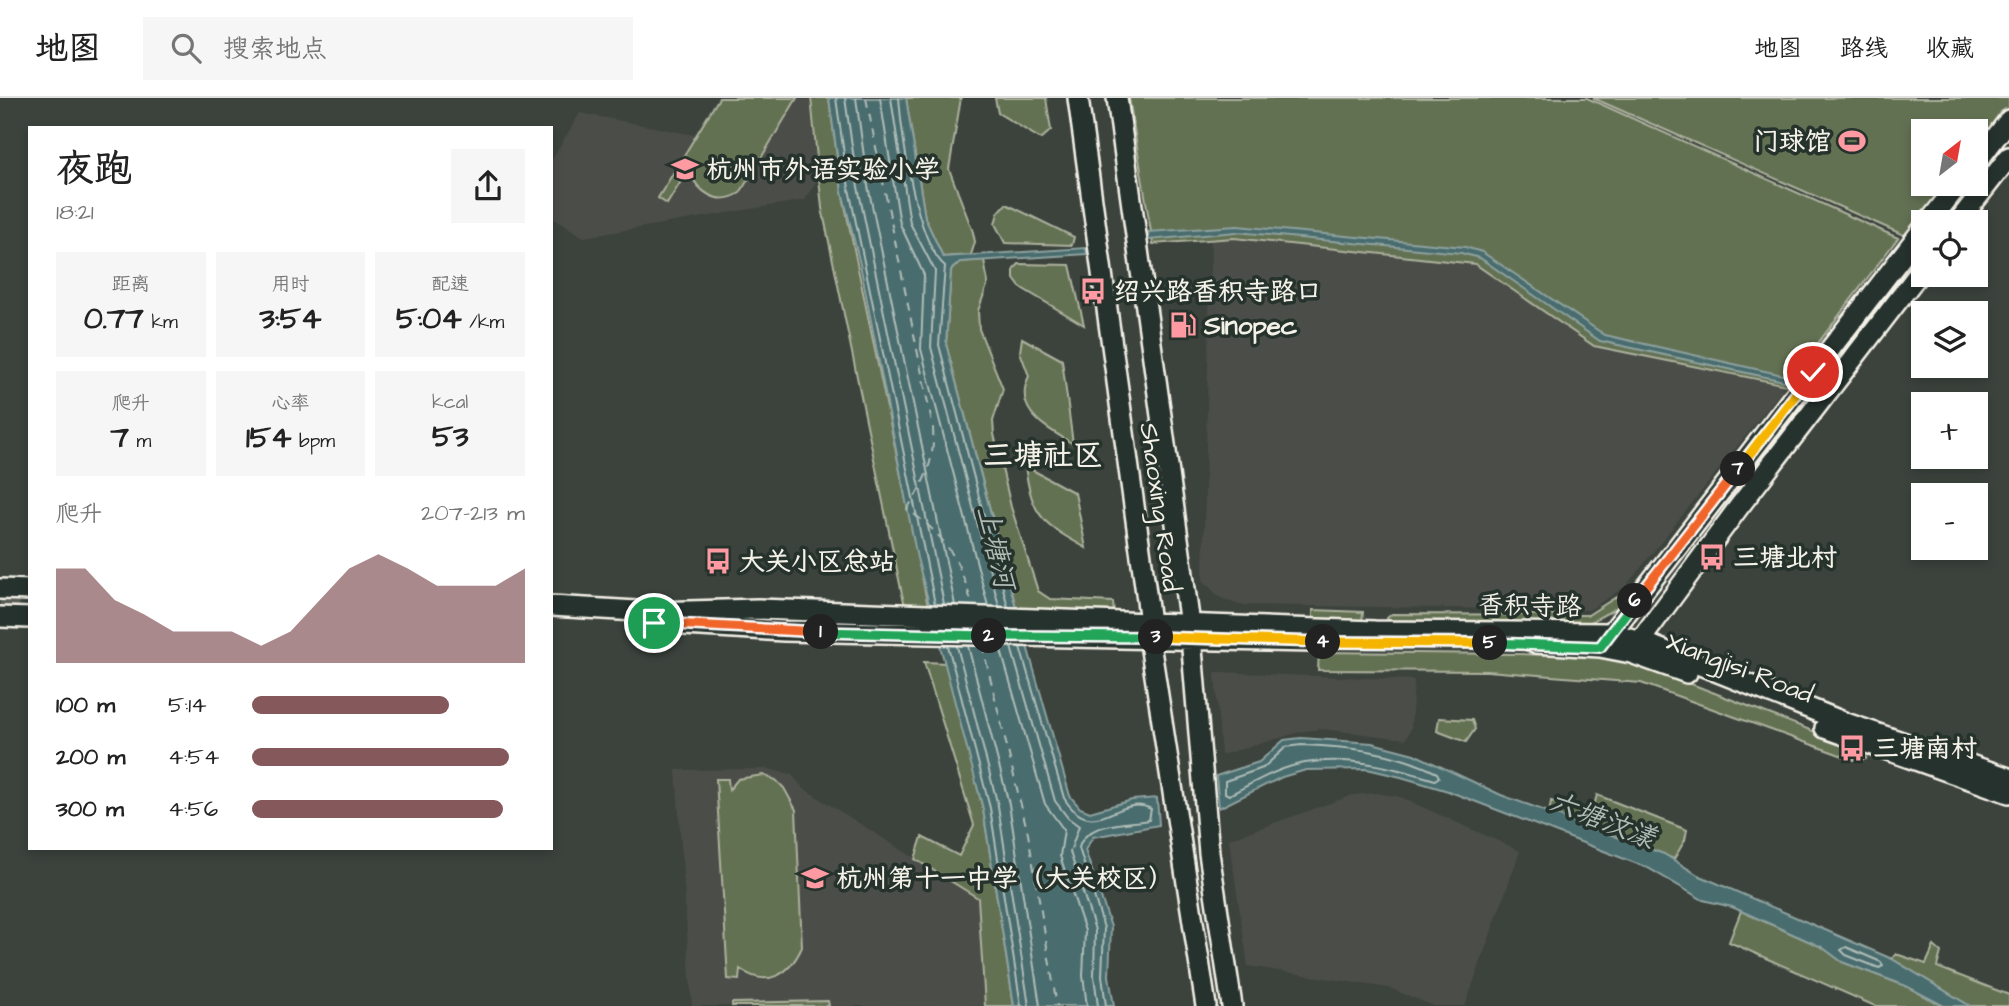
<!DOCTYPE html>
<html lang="zh">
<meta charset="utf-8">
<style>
:root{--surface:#fff;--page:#f6f6f6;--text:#222;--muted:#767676;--line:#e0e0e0;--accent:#85585c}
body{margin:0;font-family:"Architects Daughter","LXGW WenKai TC",sans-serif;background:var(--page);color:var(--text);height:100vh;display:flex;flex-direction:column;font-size:26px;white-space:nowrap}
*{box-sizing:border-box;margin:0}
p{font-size:23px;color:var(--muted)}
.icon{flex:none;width:38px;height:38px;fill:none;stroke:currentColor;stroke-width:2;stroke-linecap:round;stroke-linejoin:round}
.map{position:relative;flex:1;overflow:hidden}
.drawer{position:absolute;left:28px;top:28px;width:525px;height:724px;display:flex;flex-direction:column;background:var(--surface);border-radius:0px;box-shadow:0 4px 10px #0003}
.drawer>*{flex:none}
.needle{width:46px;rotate:31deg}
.controls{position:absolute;left:1911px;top:21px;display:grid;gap:14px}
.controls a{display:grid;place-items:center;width:77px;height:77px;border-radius:0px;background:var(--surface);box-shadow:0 4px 10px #0003;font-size:35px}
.pin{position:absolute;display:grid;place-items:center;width:60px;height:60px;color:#fff;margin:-30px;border:4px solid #fff;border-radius:50%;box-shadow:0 2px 7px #0007}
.km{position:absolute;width:35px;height:35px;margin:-18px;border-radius:50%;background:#222;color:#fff;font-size:19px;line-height:35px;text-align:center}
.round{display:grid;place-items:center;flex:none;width:74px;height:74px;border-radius:0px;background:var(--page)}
.summary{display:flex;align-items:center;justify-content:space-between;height:119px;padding:0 28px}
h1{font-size:38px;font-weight:700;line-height:52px}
.metrics{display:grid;grid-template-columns:repeat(3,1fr);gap:10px;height:119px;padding:7px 28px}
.metrics div{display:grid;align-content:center;border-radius:0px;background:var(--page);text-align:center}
.metrics b{font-size:30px;font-weight:700}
.metrics small{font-size:19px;font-weight:400}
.metrics p{font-size:19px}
.chart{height:196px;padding:14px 28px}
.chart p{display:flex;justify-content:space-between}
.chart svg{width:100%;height:126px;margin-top:7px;fill:var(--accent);opacity:.7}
ul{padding:0 28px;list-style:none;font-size:23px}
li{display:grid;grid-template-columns:112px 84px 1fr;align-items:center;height:52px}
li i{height:18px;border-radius:9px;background:var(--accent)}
header{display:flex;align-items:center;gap:42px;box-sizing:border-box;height:98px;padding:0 35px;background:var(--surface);border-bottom:2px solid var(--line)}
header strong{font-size:33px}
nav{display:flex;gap:38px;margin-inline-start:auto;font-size:24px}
.search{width:490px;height:63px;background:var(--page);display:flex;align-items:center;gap:18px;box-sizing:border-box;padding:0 24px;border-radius:0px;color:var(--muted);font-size:26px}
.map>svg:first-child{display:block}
.built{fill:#4c4e48}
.green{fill:#647152;stroke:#acb19d;stroke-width:2}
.water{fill:#486c6e;stroke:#8da19f;stroke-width:2}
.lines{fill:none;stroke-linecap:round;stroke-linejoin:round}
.shore{stroke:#afbcb7;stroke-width:2}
.ferry{stroke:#afbcb7;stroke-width:2;stroke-dasharray:9 7;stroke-linecap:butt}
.major-tunnel{stroke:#585d57;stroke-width:19;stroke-dasharray:19 10;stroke-linecap:butt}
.major-casing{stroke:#f4f1e8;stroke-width:24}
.major{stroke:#26332d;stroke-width:19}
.split-1-casing{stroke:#fff;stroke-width:14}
.split-2-casing{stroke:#fff;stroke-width:14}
.split-3-casing{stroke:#fff;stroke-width:14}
.split-4-casing{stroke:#fff;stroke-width:14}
.split-5-casing{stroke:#fff;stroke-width:14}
.split-6-casing{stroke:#fff;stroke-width:14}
.split-7-casing{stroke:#fff;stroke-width:14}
.split-8-casing{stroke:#fff;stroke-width:14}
.split-1{stroke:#f0652b;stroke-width:9}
.split-2{stroke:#22a559;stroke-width:9}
.split-3{stroke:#22a559;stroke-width:9}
.split-4{stroke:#f5b400;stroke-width:9}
.split-5{stroke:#f5b400;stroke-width:9}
.split-6{stroke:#22a559;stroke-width:9}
.split-7{stroke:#f0652b;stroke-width:9}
.split-8{stroke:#f5b400;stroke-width:9}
.labels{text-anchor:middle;stroke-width:7;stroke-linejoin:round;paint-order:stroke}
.poi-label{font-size:26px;font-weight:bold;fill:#f4f1e8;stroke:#26332d;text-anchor:start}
.street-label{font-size:26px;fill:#f4f1e8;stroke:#26332d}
.water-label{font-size:28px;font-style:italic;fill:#afbcb7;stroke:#26332d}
.quarter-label{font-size:30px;font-weight:bold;fill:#f4f1e8;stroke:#26332d}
</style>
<header>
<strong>地图</strong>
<div class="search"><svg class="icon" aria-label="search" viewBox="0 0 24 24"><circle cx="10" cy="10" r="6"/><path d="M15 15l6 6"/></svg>搜索地点</div>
<nav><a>地图</a><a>路线</a><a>收藏</a></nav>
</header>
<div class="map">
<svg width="2009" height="908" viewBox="0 0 2009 908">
<rect width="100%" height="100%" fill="#3c433d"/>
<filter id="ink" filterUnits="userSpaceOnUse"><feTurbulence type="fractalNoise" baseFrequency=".0143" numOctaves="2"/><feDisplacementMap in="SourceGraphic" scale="14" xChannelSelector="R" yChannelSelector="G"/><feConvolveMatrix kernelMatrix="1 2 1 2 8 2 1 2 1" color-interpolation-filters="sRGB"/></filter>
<g filter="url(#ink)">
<path class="built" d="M717 0H809L819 79 805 102 584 139 551 119V63L580 15 694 37Z
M1234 140 1475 166 1594 248 1786 287 1626 488 1589 512 1239 507 1219 499 1203 482 1211 141Z
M1215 574 1414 582 1411 630 1406 641 1323 631 1303 633 1221 657Z
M768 671 792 677 803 690 978 800 985 908H692L676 672Z
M1377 695 1400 699 1520 753 1465 908H1434L1389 890 1248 868 1229 741 1353 697Z"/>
<path class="green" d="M719 0H797L740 95C717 109 698 94 688 72L667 106 658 100Z
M811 0H829L842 93 928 508 905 507 902 496 822 110Z
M906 0H961L949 71 973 134 975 144 971 157 943 159 925 120Z
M995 0H1046L1051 32 1041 41 998 15Z
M1129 0H1587L1898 140 1786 287 1594 248 1475 166 1234 140 1153 146Z
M1593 0H2009V22L1976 65V33H1923V86H1959L1915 142Z
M1006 106 1074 139 1072 147 1005 145 995 126 998 115Z
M984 162 988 185 978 213 979 231 1003 291 993 323 994 336 1011 409 1038 493 1050 501 1113 504 1114 516 1017 513 946 246 951 172 960 164Z
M1019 166 1070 167 1084 227 1020 189 1014 181V171Z
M1022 240 1062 262 1073 346C1048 330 1012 314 1029 278L1020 254Z
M1025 368 1075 395 1086 450C1043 426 1032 419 1025 368Z
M1616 499 1621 500 1622 507 1587 526H1390L1387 520 1392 516 1588 517Z
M1313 512 1363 514 1362 524 1313 522Z
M1319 554 1591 557 1637 565 1867 654 1866 661 1854 662 1641 585 1487 573 1318 572Z
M924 564 946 565 951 581 983 711 1014 908H985L978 800 915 761 922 739 959 758 974 727Z
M1439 620 1472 622 1475 631 1466 644 1437 633Z
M763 677 776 682 784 690 796 712 802 849C790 876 768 891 740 871L739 882 728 881 716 681H728L729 692 738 681Z
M1597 697 1687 732 1685 742 1674 761 1549 716 1551 703 1592 714Z
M1741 813 1822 849 1843 864 1906 888 1944 908H1875L1729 844Z
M1934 848 1941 854 1937 869 2009 897V908H1970L1892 861 1896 856 1926 866Z
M828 903 829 908H732V905Z"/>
<path class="water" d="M829 0H906L925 120 943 159 1086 150 1087 156 960 164 951 172 946 246 1013 499 1070 698 1080 710 1090 714 1132 702 1157 700 1159 727 1093 739 1085 752 1111 829 1109 878 1114 908H1014L983 711 917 460 860 166 842 93Z
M1237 128 1465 149 1482 154 1605 237 1787 278 1784 283 1600 243 1480 160 1461 155 1236 134 1149 142 1148 134Z
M1301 640 1372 645 1414 656 1501 697 1664 756 1698 777 1892 861 1970 908H1944L1906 888 1842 864 1822 849 1732 809 1703 802 1648 770 1448 693 1401 679 1367 671 1306 672 1282 679 1219 710 1216 678 1259 664 1284 642Z"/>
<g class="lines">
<path class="shore" d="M836 0 849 91 935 506
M845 0 858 89 944 506
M856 0 868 88 955 507
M880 0 900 126 924 177 921 251 988 508
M891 0 910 125 935 173 931 249 999 508
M899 0C902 39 916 144 945 168L939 247 1008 509
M948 548 990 710 1021 908
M957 548 998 708 1029 908
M968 548 1009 706 1040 908
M1000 549 1045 706 1064 732 1060 758 1085 833 1083 878 1087 908
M1011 549 1055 703 1068 720 1079 728 1070 754 1095 832 1094 878 1098 908
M1020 549 1064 700C1094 748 1119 694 1151 711L1149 722C1126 726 1085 724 1079 750L1104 830 1102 878 1106 908
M1301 647C1350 649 1393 653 1437 675L1439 679 1435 682C1392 669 1350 658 1305 665 1279 669 1253 685 1229 697L1225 695V683L1263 670 1286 649Z
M1846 849 1881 864 1883 868 1879 870 1846 857 1841 852Z"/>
<path class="ferry" d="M866 0 933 330C935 362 925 384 907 411 948 440 960 462 973 510
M982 546 1028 736 1057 908"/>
<path class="major-tunnel" d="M0 508 30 507"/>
<g class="major-casing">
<path id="major" d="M1078 0 1150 524 1149 539 1206 908
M1117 0 1190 527 1209 755 1232 908
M1976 65 2009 22
M1929 124 1959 86
M1958 124 2009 59
M0 491 30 492
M551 508 654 514 758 511 1375 533 1611 535 1640 543 1846 625 2009 680
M0 519 30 520
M650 525 784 533 1316 544
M1605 543 1923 131
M1535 545 1600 549 1631 555 1687 575
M1634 551 1738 410 1923 170
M1825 630 2009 695"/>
</g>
<use href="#major" class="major"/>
</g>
</g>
<g class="lines" filter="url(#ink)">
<g class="split-1-casing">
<path id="split-1" d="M654 525 821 534"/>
</g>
<g class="split-2-casing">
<path id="split-2" d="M821 534 989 538"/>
</g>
<g class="split-3-casing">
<path id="split-3" d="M989 538 1156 539"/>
</g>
<g class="split-4-casing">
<path id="split-4" d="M1156 539 1323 544"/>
</g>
<g class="split-5-casing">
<path id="split-5" d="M1323 544 1490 545"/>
</g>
<g class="split-6-casing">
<path id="split-6" d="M1490 545 1600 549 1635 503"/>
</g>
<g class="split-7-casing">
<path id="split-7" d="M1635 503 1738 371"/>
</g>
<g class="split-8-casing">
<path id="split-8" d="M1738 371 1813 274"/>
</g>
<use href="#split-1" class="split-1"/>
<use href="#split-2" class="split-2"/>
<use href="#split-3" class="split-3"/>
<use href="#split-4" class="split-4"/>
<use href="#split-5" class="split-5"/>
<use href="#split-6" class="split-6"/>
<use href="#split-7" class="split-7"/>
<use href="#split-8" class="split-8"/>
</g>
<defs>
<g id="stadium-bare" transform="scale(2.1)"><path d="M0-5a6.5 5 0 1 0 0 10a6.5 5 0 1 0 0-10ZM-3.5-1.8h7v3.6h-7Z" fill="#ff9aa2" stroke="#26332d" stroke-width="2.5" paint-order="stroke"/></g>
<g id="school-bare" transform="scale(2.1)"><path d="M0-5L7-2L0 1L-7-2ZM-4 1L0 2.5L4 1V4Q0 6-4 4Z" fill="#ff9aa2" stroke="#26332d" stroke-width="2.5" paint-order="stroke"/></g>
<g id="bus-bare" transform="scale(2.1)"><path d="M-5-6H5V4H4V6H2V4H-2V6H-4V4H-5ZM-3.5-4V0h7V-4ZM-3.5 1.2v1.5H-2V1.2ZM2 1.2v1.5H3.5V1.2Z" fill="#ff9aa2" stroke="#26332d" stroke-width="2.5" paint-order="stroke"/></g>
<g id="fuel-bare" transform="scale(2.1)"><path d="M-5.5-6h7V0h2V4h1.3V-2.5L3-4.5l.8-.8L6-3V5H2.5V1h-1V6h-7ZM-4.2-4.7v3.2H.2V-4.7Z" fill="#ff9aa2" stroke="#26332d" stroke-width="2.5" paint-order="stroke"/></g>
</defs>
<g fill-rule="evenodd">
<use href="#stadium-bare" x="1852" y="43"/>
<use href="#school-bare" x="685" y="71"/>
<use href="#bus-bare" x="1093" y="193"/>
<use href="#fuel-bare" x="1183" y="227"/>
<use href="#bus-bare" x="1712" y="459"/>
<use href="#bus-bare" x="718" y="463"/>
<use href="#bus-bare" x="1852" y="650"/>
<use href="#school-bare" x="815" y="780"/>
</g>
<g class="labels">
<g class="poi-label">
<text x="1831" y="52" text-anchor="end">门球馆</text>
<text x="706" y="80">杭州市外语实验小学</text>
<text x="1114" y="202">绍兴路香积寺路口</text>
<text x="1204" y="236">Sinopec</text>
<text x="1733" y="468">三塘北村</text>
<text x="739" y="472">大关小区总站</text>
<text x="1873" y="659">三塘南村</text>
<text x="836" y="789">杭州第十一中学（大关校区）</text>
</g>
<g class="street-label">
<text transform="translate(1161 409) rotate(82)" y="9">Shaoxing Road</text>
<text transform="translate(1530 507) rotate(1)" y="9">香积寺路</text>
<text transform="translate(1740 569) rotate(21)" y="9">Xiangjisi Road</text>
</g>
<g class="water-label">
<text transform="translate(997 449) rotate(77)" y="10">上塘河</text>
<text transform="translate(1603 721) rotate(21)" y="10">六塘汶漾</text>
</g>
<g class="quarter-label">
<text x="1043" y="367">三塘社区</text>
</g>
</g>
</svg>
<div class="controls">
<a><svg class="needle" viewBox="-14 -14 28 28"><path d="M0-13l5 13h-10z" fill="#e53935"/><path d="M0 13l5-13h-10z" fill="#767676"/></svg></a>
<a><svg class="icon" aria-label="locate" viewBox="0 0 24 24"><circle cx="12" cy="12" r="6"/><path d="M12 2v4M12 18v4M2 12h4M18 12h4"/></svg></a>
<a><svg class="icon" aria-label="layers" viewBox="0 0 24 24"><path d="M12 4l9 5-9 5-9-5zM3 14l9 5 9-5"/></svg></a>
<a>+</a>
<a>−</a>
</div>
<div class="pin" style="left:654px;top:525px;background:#1e9e55"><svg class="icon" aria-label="arrive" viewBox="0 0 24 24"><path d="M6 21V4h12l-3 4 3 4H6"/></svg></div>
<div class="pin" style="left:1813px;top:274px;background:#d93025"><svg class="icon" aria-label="check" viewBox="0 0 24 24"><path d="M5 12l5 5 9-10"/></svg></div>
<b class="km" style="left:821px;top:534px">1</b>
<b class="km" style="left:989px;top:538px">2</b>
<b class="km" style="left:1156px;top:539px">3</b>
<b class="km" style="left:1323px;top:544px">4</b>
<b class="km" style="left:1490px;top:545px">5</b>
<b class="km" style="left:1635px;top:503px">6</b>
<b class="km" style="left:1738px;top:371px">7</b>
<section class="drawer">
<div class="summary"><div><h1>夜跑</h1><p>18:21</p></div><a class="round"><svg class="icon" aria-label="share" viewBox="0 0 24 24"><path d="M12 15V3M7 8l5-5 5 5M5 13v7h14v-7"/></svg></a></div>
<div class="metrics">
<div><p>距离</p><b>0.77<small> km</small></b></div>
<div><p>用时</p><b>3:54</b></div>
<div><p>配速</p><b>5:04<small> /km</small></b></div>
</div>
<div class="metrics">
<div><p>爬升</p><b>7<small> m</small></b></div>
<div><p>心率</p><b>154<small> bpm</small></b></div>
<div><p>kcal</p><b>53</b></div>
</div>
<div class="chart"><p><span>爬升</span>207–213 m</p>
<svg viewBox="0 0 160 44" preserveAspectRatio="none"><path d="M0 44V11L10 11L20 22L30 27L40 33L50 33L60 33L70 38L80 33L90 22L100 11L110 6L120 11L130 17L140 17L150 17L160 11V44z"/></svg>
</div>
<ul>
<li><b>100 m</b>5:14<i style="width:72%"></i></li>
<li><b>200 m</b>4:54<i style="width:94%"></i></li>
<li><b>300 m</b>4:56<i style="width:92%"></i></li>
</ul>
</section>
</div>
